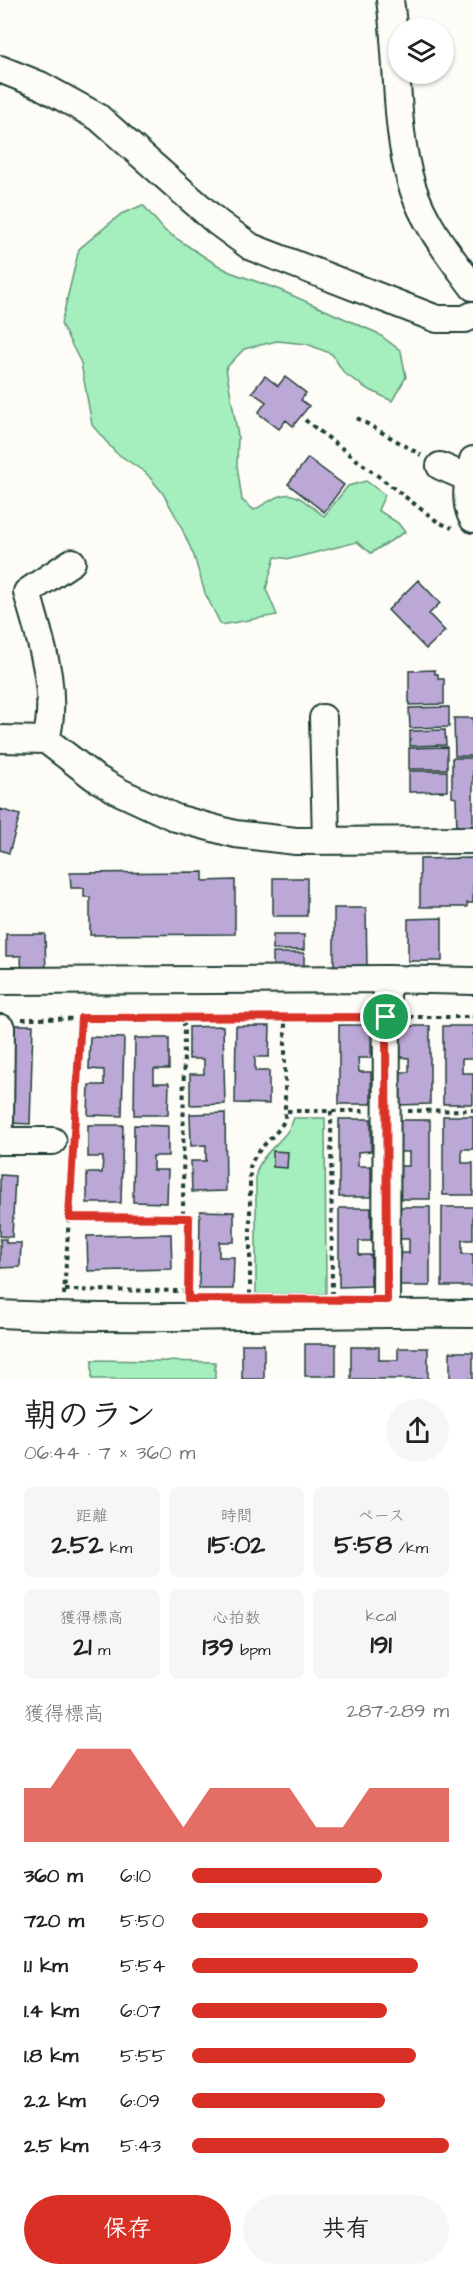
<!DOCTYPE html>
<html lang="ja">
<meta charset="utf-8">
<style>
:root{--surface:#fff;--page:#f6f6f6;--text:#222;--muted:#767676;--accent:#d93025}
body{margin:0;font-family:"Architects Daughter","Klee One",sans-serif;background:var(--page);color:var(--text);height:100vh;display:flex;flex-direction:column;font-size:22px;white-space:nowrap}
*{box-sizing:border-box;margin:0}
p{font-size:20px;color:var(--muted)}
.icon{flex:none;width:33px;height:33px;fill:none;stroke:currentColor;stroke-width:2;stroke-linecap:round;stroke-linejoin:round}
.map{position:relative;height:1379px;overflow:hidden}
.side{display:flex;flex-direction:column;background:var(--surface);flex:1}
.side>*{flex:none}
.tools{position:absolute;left:388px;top:18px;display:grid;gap:12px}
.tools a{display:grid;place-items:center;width:66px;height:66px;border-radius:50%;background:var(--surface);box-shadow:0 2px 4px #0004;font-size:30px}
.pin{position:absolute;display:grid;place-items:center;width:51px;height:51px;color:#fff;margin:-26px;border:3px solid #fff;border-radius:50%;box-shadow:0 2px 6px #0007}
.round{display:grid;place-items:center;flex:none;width:63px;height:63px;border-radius:32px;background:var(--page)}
.overview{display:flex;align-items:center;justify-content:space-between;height:102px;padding:0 24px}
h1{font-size:33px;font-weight:700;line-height:45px}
.metrics{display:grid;grid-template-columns:repeat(3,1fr);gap:9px;height:102px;padding:6px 24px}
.metrics div{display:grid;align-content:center;border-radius:9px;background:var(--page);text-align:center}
.metrics b{font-size:26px;font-weight:700}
.metrics small{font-size:16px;font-weight:400}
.metrics p{font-size:16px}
.chart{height:168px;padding:12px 24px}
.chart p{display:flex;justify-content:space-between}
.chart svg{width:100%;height:108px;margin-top:6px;fill:var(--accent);opacity:.7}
.primary-button{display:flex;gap:12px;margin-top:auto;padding:12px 24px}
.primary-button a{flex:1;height:69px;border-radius:36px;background:var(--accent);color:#fff;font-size:24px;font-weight:700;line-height:69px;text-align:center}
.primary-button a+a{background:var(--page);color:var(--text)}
ul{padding:0 24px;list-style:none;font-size:20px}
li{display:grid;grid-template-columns:96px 72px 1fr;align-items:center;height:45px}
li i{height:15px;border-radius:8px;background:var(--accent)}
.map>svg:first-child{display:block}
.green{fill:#a5eebd;stroke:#629678;stroke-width:1.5}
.building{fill:#bca8d7;stroke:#1f3d34;stroke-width:1.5}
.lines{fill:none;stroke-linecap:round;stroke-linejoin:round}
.minor-casing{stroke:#1f3d34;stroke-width:30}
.path{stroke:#1f3d34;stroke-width:4;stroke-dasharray:4.5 4.5;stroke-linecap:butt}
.minor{stroke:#fdfcf7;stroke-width:26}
.route-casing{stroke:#fff;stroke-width:12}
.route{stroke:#d93025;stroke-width:8}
</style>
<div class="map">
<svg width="473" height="1379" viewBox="0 0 473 1379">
<rect width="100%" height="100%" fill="#fdfcf7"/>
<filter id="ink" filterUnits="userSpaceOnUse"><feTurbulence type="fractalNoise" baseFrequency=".0167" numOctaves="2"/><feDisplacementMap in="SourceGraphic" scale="12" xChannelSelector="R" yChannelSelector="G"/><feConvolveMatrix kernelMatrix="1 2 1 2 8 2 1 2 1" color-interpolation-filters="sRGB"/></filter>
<g filter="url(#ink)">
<path class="green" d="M143 205 165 231 214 263 230 272 280 290 377 333 401 351 406 377 392 401 366 388 344 373 332 354 307 344 277 341 244 349 226 368 238 436 237 465 242 500 254 510C293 487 289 490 324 516L348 486 366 481 385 495 378 510 398 523 405 532 371 553 357 542 290 559 275 557 266 589 277 615 221 625 205 593 194 556 178 520 162 492 146 473 115 452 92 425 81 363 61 324 79 249 121 214Z
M294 1118H325L326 1294H256V1174C261 1151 288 1140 294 1118Z
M92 1360 215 1362V1379H92Z"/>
<path class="building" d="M265 376 278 386 285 377 306 393 301 400 309 406 293 426 286 420 279 429 258 413 266 402 252 392Z
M308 458 344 485 324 512 288 484Z
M418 580 440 603 429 614 445 631 426 649 388 610Z
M435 670V674H438V679H444V704L409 705V671Z
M449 707V727L410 728 409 708Z
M454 718H473V756H455Z
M445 730 446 745 410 746V731Z
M447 747V769H409V748Z
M452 758H473V831H457L456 798 452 797Z
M409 771H447V791L409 792Z
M0 809 20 815 9 853 0 850Z
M473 858V903H467V907H420V859Z
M203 872V881L235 880V934L90 935V897H84V888H71L70 873Z
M273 878H307V916H273Z
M334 908H366L367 969 334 970Z
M442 918V961H408V919Z
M6 934H45L46 977H22L21 956H6Z
M273 935H304V950H273Z
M273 953H304V969L273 970Z
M12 1025H33L30 1124 9 1123Z
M339 1025H371V1058H358L359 1072H371V1104H339Z
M223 1026 225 1104 190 1105V1074H204V1059H189V1027Z
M236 1026H270L269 1057H255V1071H269V1104L235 1103Z
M399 1026H430V1104L398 1105 399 1072H409V1058L399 1057Z
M443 1026H473V1059H462V1073H473V1104H443Z
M90 1037 124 1038 122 1116 88 1115 89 1085H104V1070L89 1069Z
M135 1038H169V1069H154V1083H169L168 1115H134Z
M225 1113 226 1191 192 1192 191 1161H206V1145L191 1146 190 1114Z
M443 1116H473V1149H462V1163H473V1195H443Z
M339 1119H371V1151L358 1152V1166H371V1197H339Z
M399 1120H430V1199H398L399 1166H409V1152H399Z
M88 1125H123L121 1203H87V1173H102L103 1157H88Z
M134 1125 168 1126V1156H153V1170H168L167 1203 133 1202Z
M273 1151 288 1152 287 1168 273 1167Z
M0 1175 15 1176 12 1237 0 1236Z
M399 1207H430V1286H399V1253H409V1239H399Z
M442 1207H473V1240H462V1254H473V1286H442Z
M339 1208H371V1241H359V1255H371V1286L339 1287Z
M200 1211 234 1212V1242H219V1257H234L233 1289H199Z
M171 1234 172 1269 88 1271 87 1236Z
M0 1239H6V1243H21L20 1267 0 1268Z
M242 1344H264V1379H242Z
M305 1344H336V1376H305Z
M351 1347H379V1360H398V1348H428V1379H351Z
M450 1352H473V1379H450Z"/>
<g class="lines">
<g class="minor-casing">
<path id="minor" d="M390 0C399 60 394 128 412 186 424 224 450 256 473 287
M0 69 40 85 98 117 217 222 251 247 437 319H465L473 315
M473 460C468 479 463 502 473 519
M440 466 468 478
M323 718 326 841
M0 739 46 740 94 777 120 792 176 818 235 834 296 841 473 840
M46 740C59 690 40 640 27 592L72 562
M0 981 387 979 473 981
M0 1122 1 1028
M0 1141H53
M386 1313 387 979
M0 1314C158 1322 315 1312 473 1314"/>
</g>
<path class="path" d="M357 418 421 455
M305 420 438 522 452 528
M409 1017H473
M22 1019 365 1017
M287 1111H364
M331 1111 332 1293
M408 1111 473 1110
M74 1131 81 1018
M69 1217 183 1218 184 1018
M183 1218H189L188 1295
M65 1290 188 1291
M64 1295 73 1153
M250 1295V1167C256 1147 277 1137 285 1119V1017"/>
<use href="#minor" class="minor"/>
</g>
</g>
<g class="lines" filter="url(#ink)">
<g class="route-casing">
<path id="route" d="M386 1017 387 1300 188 1299 189 1218 69 1217 81 1018Z"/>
</g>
<use href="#route" class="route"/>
</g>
</svg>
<div class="tools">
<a><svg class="icon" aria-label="layers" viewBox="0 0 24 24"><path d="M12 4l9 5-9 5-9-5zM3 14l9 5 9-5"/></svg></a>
</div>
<div class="pin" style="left:386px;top:1017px;background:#1e9e55"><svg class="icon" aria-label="arrive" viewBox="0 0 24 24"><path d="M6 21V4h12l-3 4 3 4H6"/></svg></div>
</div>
<section class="side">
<div class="overview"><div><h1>朝のラン</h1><p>06:44 · 7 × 360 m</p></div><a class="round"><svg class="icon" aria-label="share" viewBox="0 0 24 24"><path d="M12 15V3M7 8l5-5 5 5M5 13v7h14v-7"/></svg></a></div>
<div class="metrics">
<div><p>距離</p><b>2.52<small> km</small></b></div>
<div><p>時間</p><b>15:02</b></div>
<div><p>ペース</p><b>5:58<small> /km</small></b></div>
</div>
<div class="metrics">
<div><p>獲得標高</p><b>21<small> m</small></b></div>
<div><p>心拍数</p><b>139<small> bpm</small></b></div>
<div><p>kcal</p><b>191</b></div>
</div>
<div class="chart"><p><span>獲得標高</span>287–289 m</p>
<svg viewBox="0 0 160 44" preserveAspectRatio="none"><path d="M0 44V22L10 22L20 6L30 6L40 6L50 22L60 38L70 22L80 22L90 22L100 22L110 38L120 38L130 22L140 22L150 22L160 22V44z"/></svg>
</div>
<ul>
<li><b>360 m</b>6:10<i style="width:74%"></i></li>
<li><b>720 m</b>5:50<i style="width:92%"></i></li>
<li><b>1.1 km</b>5:54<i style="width:88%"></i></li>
<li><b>1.4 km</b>6:07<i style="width:76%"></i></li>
<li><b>1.8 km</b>5:55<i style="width:87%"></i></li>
<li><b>2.2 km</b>6:09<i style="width:75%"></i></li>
<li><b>2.5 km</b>5:43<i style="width:100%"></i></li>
</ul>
<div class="primary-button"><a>保存</a><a>共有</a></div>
</section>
